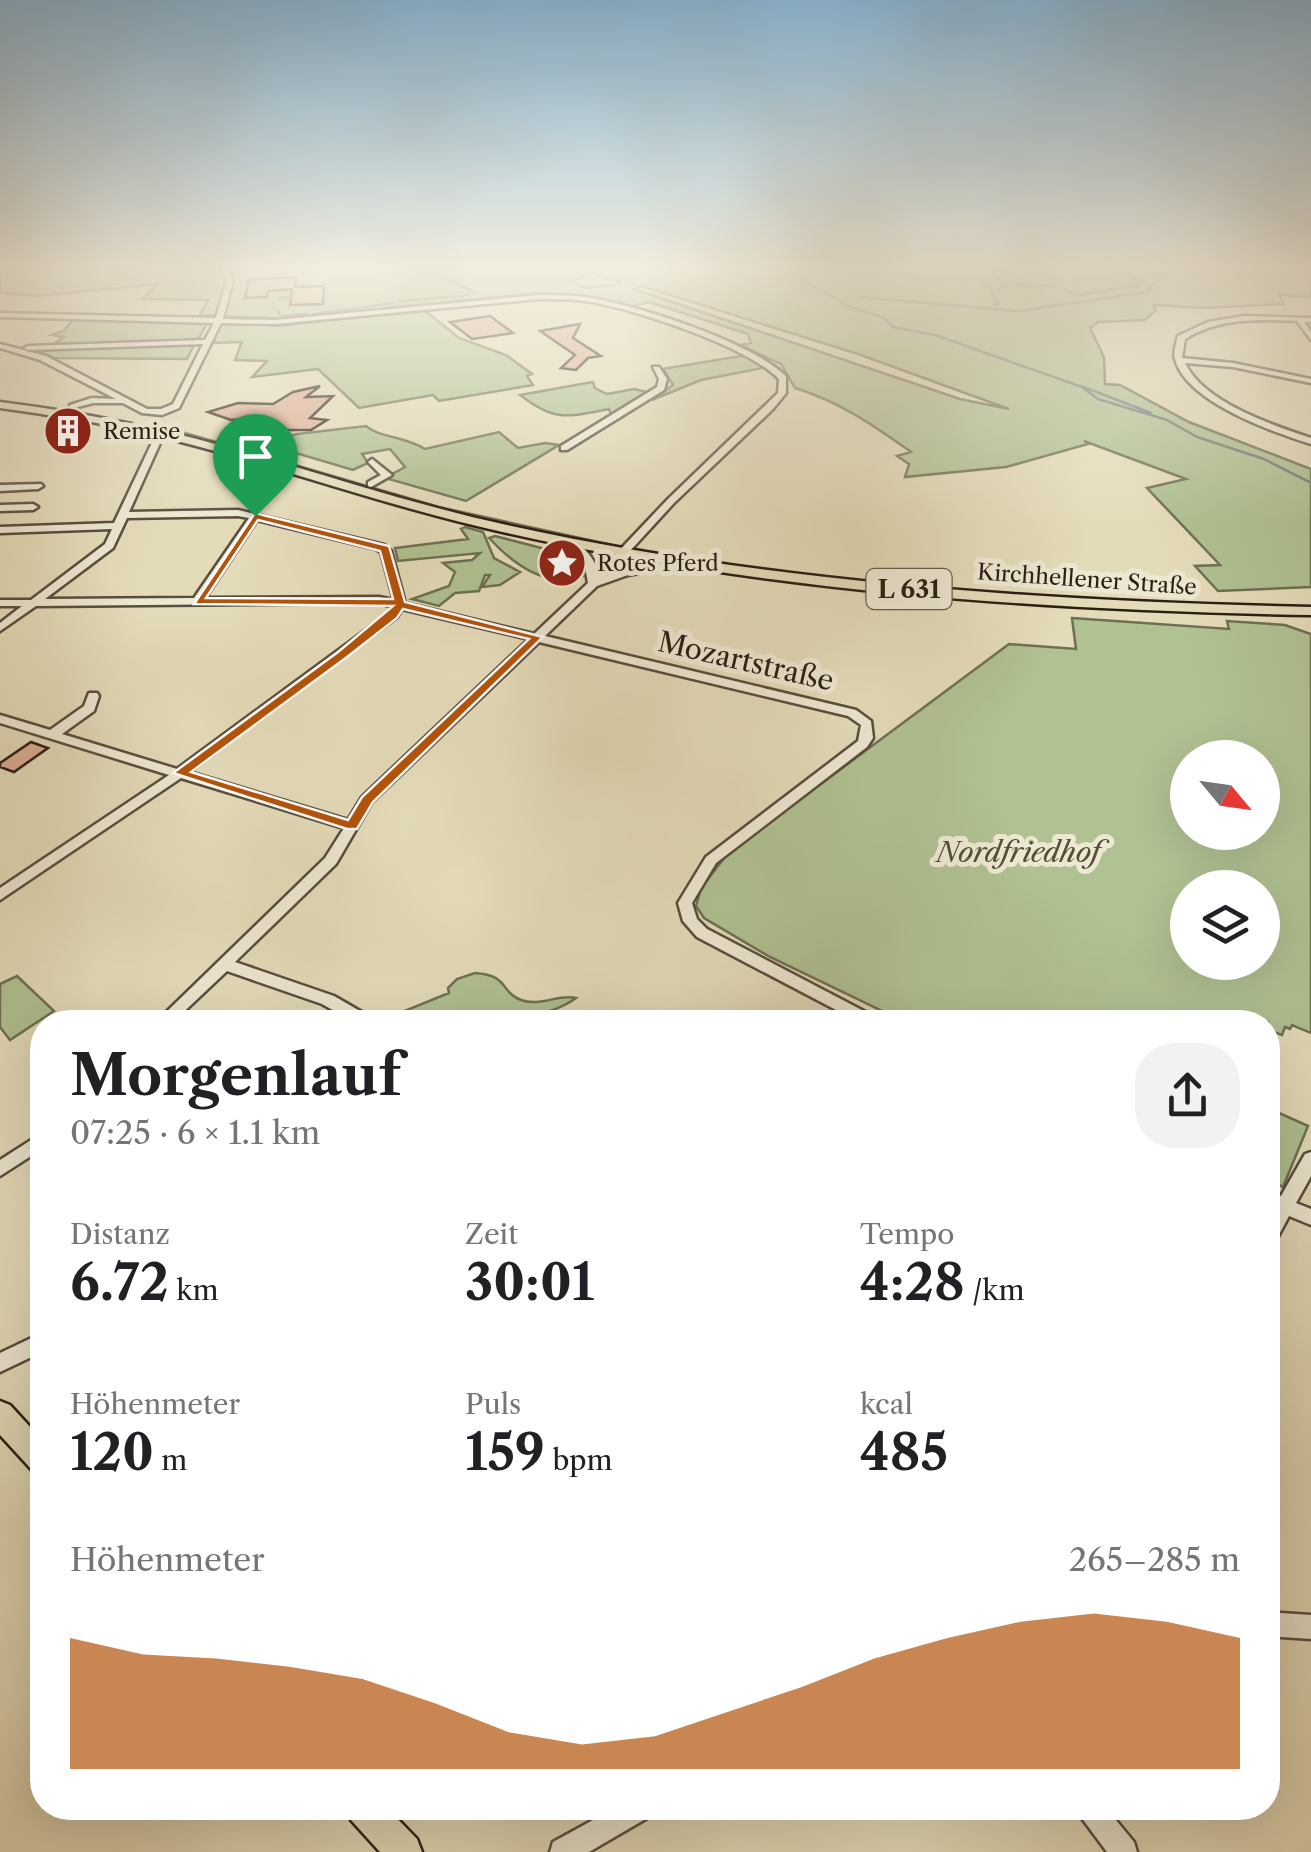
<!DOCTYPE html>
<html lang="de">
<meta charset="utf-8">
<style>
:root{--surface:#fff;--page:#f2f2f2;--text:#202124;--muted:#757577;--accent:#b45309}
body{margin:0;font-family:"Libre Caslon Text",serif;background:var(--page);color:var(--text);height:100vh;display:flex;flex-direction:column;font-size:38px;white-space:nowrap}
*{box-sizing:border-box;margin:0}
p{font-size:32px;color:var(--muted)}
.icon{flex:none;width:55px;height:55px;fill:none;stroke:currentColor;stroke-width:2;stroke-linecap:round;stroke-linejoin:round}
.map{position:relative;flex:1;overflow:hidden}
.sheet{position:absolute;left:30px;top:1010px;width:1250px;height:810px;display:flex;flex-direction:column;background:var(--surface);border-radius:40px;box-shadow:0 10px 40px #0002}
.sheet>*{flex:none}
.needle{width:65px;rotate:119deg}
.buttons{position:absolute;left:1170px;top:740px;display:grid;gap:20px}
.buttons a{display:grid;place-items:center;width:110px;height:110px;border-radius:50%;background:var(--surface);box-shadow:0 10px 40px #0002;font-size:50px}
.pin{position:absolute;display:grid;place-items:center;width:85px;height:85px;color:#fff;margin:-102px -42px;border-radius:50% 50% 50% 0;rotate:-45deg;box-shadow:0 0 10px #0007}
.pin .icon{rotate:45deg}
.round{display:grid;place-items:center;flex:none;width:105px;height:105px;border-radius:40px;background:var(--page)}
.head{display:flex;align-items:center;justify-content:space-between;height:170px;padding:0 40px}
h1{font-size:55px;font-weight:800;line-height:75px}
.metrics{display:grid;grid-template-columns:repeat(3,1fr);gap:15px;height:170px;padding:10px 40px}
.metrics div{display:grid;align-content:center}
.metrics b{font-size:50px;font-weight:800}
.metrics small{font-size:28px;font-weight:400}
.metrics p{font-size:28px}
.chart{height:280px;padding:20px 40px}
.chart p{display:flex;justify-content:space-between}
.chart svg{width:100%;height:180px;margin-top:10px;fill:var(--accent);opacity:.7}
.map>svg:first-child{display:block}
.green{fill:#b0c192;stroke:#6e7054;stroke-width:2.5;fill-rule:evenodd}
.water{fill:#9ab8ba;stroke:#6e7a78;stroke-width:2.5}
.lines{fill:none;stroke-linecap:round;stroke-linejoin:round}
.stream{stroke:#6e7a78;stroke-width:2.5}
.building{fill:#dcad93;stroke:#2b1e15;stroke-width:2.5}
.minor-casing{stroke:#594d3e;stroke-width:5}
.major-casing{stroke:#2b1e15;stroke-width:5}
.minor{fill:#ede8d2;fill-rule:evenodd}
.major{fill:#e4dbb9;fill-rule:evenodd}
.route{fill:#b45309;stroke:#fff;stroke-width:2.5;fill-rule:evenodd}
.labels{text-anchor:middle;stroke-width:10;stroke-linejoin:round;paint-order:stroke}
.far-poi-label{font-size:22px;fill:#2b1e15;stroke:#ede8d2;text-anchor:start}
.far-street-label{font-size:22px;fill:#2b1e15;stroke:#ede8d2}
.shield{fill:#ede8d2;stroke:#655b4e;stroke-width:2.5}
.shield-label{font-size:25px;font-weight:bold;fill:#2b1e15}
.street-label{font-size:28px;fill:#2b1e15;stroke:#ede8d2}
.park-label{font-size:28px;font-style:italic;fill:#534f3a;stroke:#ede8d2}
</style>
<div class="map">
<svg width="1311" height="1852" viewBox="0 0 1311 1852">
<rect width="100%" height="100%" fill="#e4dbb9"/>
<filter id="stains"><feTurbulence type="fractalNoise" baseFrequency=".002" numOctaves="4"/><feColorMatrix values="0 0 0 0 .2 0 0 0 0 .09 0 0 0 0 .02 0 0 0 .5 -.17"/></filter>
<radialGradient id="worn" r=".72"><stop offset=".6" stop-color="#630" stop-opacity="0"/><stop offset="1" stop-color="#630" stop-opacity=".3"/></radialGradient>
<path class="green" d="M0 265H557L590 276 569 281 587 288 622 283 567 265H1024L997 267 1004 285 1052 286 1081 295 1138 286 1121 265H1311V297L1279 295 1284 304 1204 308 1153 305 1156 310 1145 320 1098 322 1090 328 1104 357 1105 384 1120 385 1189 422 1311 469V587L1218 591 1195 566 1220 565 1147 488 1186 479 1084 441 1088 444 1006 467 905 477 909 464 897 456 911 452C877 428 841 402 795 388L781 364 740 345 751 343 748 334 649 302 629 307 536 293 284 319 200 315 208 300 142 299 158 284 37 296 0 293ZM641 286 858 354 1009 409 960 399 634 289Z
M424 310 459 338 506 355 532 374 527 376 533 385 439 401 433 395 359 408 318 369 252 377 267 361 235 360 242 342 210 343 221 321 277 326Z
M75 318 209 320 197 341 53 345 63 337 52 335 63 331Z
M195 343 187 359 54 358 32 349Z
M747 355 768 367 701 380 652 400 673 385 663 369Z
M593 382 595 388 607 394 634 389 647 392 611 414 609 409C567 417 555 422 520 395Z
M158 425 439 507 612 545 454 513 154 427Z
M366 426C380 438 404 436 425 449L499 432 518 448 545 443 559 445 466 501 385 478 405 467 390 449 362 454 368 463 353 470 262 443 297 434Z
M465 527 483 532 494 558 520 572 500 585 482 587 490 575H485L479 591 455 593 439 606 412 599 449 586 455 572 443 563 472 560 480 553 398 561 395 548 468 539 461 529Z
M495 536 580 558 585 566 583 576C547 589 513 564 489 538Z
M1072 618 1229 629 1227 621 1285 625 1311 634V1033L1292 1025 1290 1029 1285 1027 1282 1035 1271 1031 1268 1038V1022H905L770 957 704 918 696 906 701 888 728 853 1009 644 1076 649ZM1188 758H1262V832H1188ZM1188 888H1262V962H1188Z
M475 973C509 975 500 992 521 1000 540 1007 558 994 576 998 536 1028 428 1028 380 1021L449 993 448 988 457 979Z
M17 976 54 1011 10 1040 0 1027V984Z
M1268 1108 1308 1126 1283 1187 1268 1180Z"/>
<path class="water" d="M1024 265H1121L1139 285 1081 295 1052 286 1004 285 989 269Z"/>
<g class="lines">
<path class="stream" d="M413 265 476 292
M801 265 803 280 850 307 884 318 893 327 935 335 1082 387 1098 399 1167 420 1197 437 1264 459 1311 483
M970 265 986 285
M1177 271 1193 265
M299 286 308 285
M989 288 999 304 994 305
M466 295 476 292
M858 297 1019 311 1148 292 1157 279 1172 273
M279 299 291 296 296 286
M399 301 463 296
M278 311 280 316 308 314
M314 314 394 303
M1081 386 1151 413"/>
</g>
<path class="building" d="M296 277 295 287 324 286 323 304 290 305 292 289 268 291 267 297 245 298 249 280Z
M490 316 513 333 472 339 450 322Z
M580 324 573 338 601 356 588 358 576 370 561 368 575 355 540 331Z
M320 386 306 397 333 396 310 418 327 420 311 430H281L264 417 231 420 208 412 238 403 273 404 293 392Z
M31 742 48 748 14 772 0 767V763Z"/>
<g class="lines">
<g class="minor-casing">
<path id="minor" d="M219 265H225L233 280 223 319 275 320 539 295C555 295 570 295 585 297 637 305 749 341 786 376V393L773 409 674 503 607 576 626 569 681 560 685 561V565L628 575 597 586 545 636 856 710 871 721 873 738 867 747 716 863 692 903 697 919 707 929 877 1018 879 1022H859L697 937 683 921 678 903 706 857 858 741 861 725 848 716 539 642 372 802 336 864 235 962 334 996 372 1018 374 1022H354L322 1004 227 971 173 1022H156L325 858 344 828 181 778 0 900V888L169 775 0 723V715L50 730 84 706 89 693H97L99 696 94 711 62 734 177 769 389 613 393 607 379 603 36 606 0 631V623L22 606H0V600H31L105 544 112 529 0 533V527L114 523 157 432 161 429 165 432 129 512 238 510 384 545 391 551 405 603 534 634 588 583 584 561 569 546V542H577C587 551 595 559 598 573L668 499 778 393 779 379C745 345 634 309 586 301 570 299 555 299 539 299L275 324 221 323 179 408 162 415 142 413 123 403H93L70 409V405L92 398 116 399 40 360 0 348V344L46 356 147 409H161L173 404 203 344 28 350 24 348 28 346 205 340 214 323 0 317V313L216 318 227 280ZM238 516 249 518 194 598 45 599 113 548 127 518ZM257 520 376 549 381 552 394 600 379 597 205 598ZM402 609 529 639 362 797 348 820 189 772 397 617Z
M1244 316 1311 318V322H1304L1311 332V340L1297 321C1257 319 1219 318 1185 339L1182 358 1233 363 1311 379V383L1233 367 1185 363C1203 402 1272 425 1311 438V444C1273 432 1186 402 1175 359 1173 352 1176 344 1178 336L1208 322Z
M653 367H659L667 379 664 390 567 450H561V446L657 387 659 379Z
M372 459 392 475 371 487 368 486V482L381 475 368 462Z
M41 484 43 486 38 489 0 491V485Z
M0 505 33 504 38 507 33 510 0 511Z
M42 1133V1149L0 1176V1160Z
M1311 1152V1176L1296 1203 1311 1209V1225L1289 1216 1275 1242 1268 1244V1219L1273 1209 1268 1207V1192L1281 1196 1305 1154Z
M42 1333V1352L0 1372V1353Z
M1268 1612 1311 1615V1639L1268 1636Z
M615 1808H653L649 1817 589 1852H550L553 1842Z
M1077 1808H1106L1134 1842 1137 1852H1107L1081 1817Z"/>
</g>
<g class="major-casing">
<path id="major" d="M0 402C65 410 129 422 193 438 298 465 401 502 507 525 771 583 1041 601 1311 607V615C1041 610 771 592 507 533 378 505 255 457 127 429 85 420 43 414 0 408Z
M0 1401 10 1405 42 1440V1474L32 1470 0 1435Z
M345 1808H387L417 1839 422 1852H380L351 1820Z"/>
</g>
<use href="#minor" class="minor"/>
<use href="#major" class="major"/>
</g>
<linearGradient id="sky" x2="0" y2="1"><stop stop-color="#89b6d6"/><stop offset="0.51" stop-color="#f3efe0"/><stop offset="1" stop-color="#f3efe0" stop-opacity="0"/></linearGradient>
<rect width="1311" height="524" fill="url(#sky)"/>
<path class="route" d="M255 513 389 546 405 602 543 637 373 802 357 829H347L173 773 338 652 393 606 194 604ZM258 520 380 551 393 599 206 598ZM403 609 529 639 362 797 348 820 191 772 347 657 397 618Z"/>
<defs>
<g id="building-disc" transform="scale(2.5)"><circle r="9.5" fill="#8f2418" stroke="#ede8d2"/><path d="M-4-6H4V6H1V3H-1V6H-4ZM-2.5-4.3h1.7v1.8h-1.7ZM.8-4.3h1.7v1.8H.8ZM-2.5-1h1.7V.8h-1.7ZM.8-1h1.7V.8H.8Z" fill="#fff"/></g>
<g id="sight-disc" transform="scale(2.5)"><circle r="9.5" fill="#8f2418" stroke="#ede8d2"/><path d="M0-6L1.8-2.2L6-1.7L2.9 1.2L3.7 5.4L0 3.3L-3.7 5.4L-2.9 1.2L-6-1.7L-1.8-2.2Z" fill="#fff"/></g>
</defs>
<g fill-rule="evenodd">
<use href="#building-disc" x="68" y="431"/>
<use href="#sight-disc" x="562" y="563"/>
</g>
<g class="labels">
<g class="far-poi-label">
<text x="103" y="439">Remise</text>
<text x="597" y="571">Rotes Pferd</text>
</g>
<g class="far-street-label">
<text transform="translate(1087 579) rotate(4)" y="8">Kirchhellener Straße</text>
</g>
<rect class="shield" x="866.5" y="569" width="85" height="40" rx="8"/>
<g class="shield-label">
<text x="909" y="598">L 631</text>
</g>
<g class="street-label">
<text transform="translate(746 661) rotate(13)" y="10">Mozartstraße</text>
</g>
<g class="park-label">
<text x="1018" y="862">Nordfriedhof</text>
</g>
</g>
<rect width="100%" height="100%" filter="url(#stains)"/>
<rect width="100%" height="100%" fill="url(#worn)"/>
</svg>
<div class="buttons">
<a><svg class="needle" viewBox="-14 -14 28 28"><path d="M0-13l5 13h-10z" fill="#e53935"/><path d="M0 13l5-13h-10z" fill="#757577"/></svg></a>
<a><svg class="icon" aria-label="layers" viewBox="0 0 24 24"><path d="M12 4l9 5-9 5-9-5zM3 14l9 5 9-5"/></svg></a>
</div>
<div class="pin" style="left:255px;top:516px;background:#1e9e55"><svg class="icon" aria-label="arrive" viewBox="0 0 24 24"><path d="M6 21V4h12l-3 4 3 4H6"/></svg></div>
<section class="sheet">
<div class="head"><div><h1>Morgenlauf</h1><p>07:25 · 6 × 1.1 km</p></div><a class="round"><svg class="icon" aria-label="share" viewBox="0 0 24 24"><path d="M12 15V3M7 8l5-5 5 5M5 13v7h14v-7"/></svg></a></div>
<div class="metrics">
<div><p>Distanz</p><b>6.72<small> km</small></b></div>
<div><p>Zeit</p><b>30:01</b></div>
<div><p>Tempo</p><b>4:28<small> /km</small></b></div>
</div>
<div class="metrics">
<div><p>Höhenmeter</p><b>120<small> m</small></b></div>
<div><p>Puls</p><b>159<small> bpm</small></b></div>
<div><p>kcal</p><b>485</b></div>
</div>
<div class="chart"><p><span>Höhenmeter</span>265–285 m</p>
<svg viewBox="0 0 160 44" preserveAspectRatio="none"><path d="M0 44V12L10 16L20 17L30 19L40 22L50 28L60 35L70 38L80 36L90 30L100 24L110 17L120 12L130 8L140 6L150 8L160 12V44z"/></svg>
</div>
</section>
</div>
